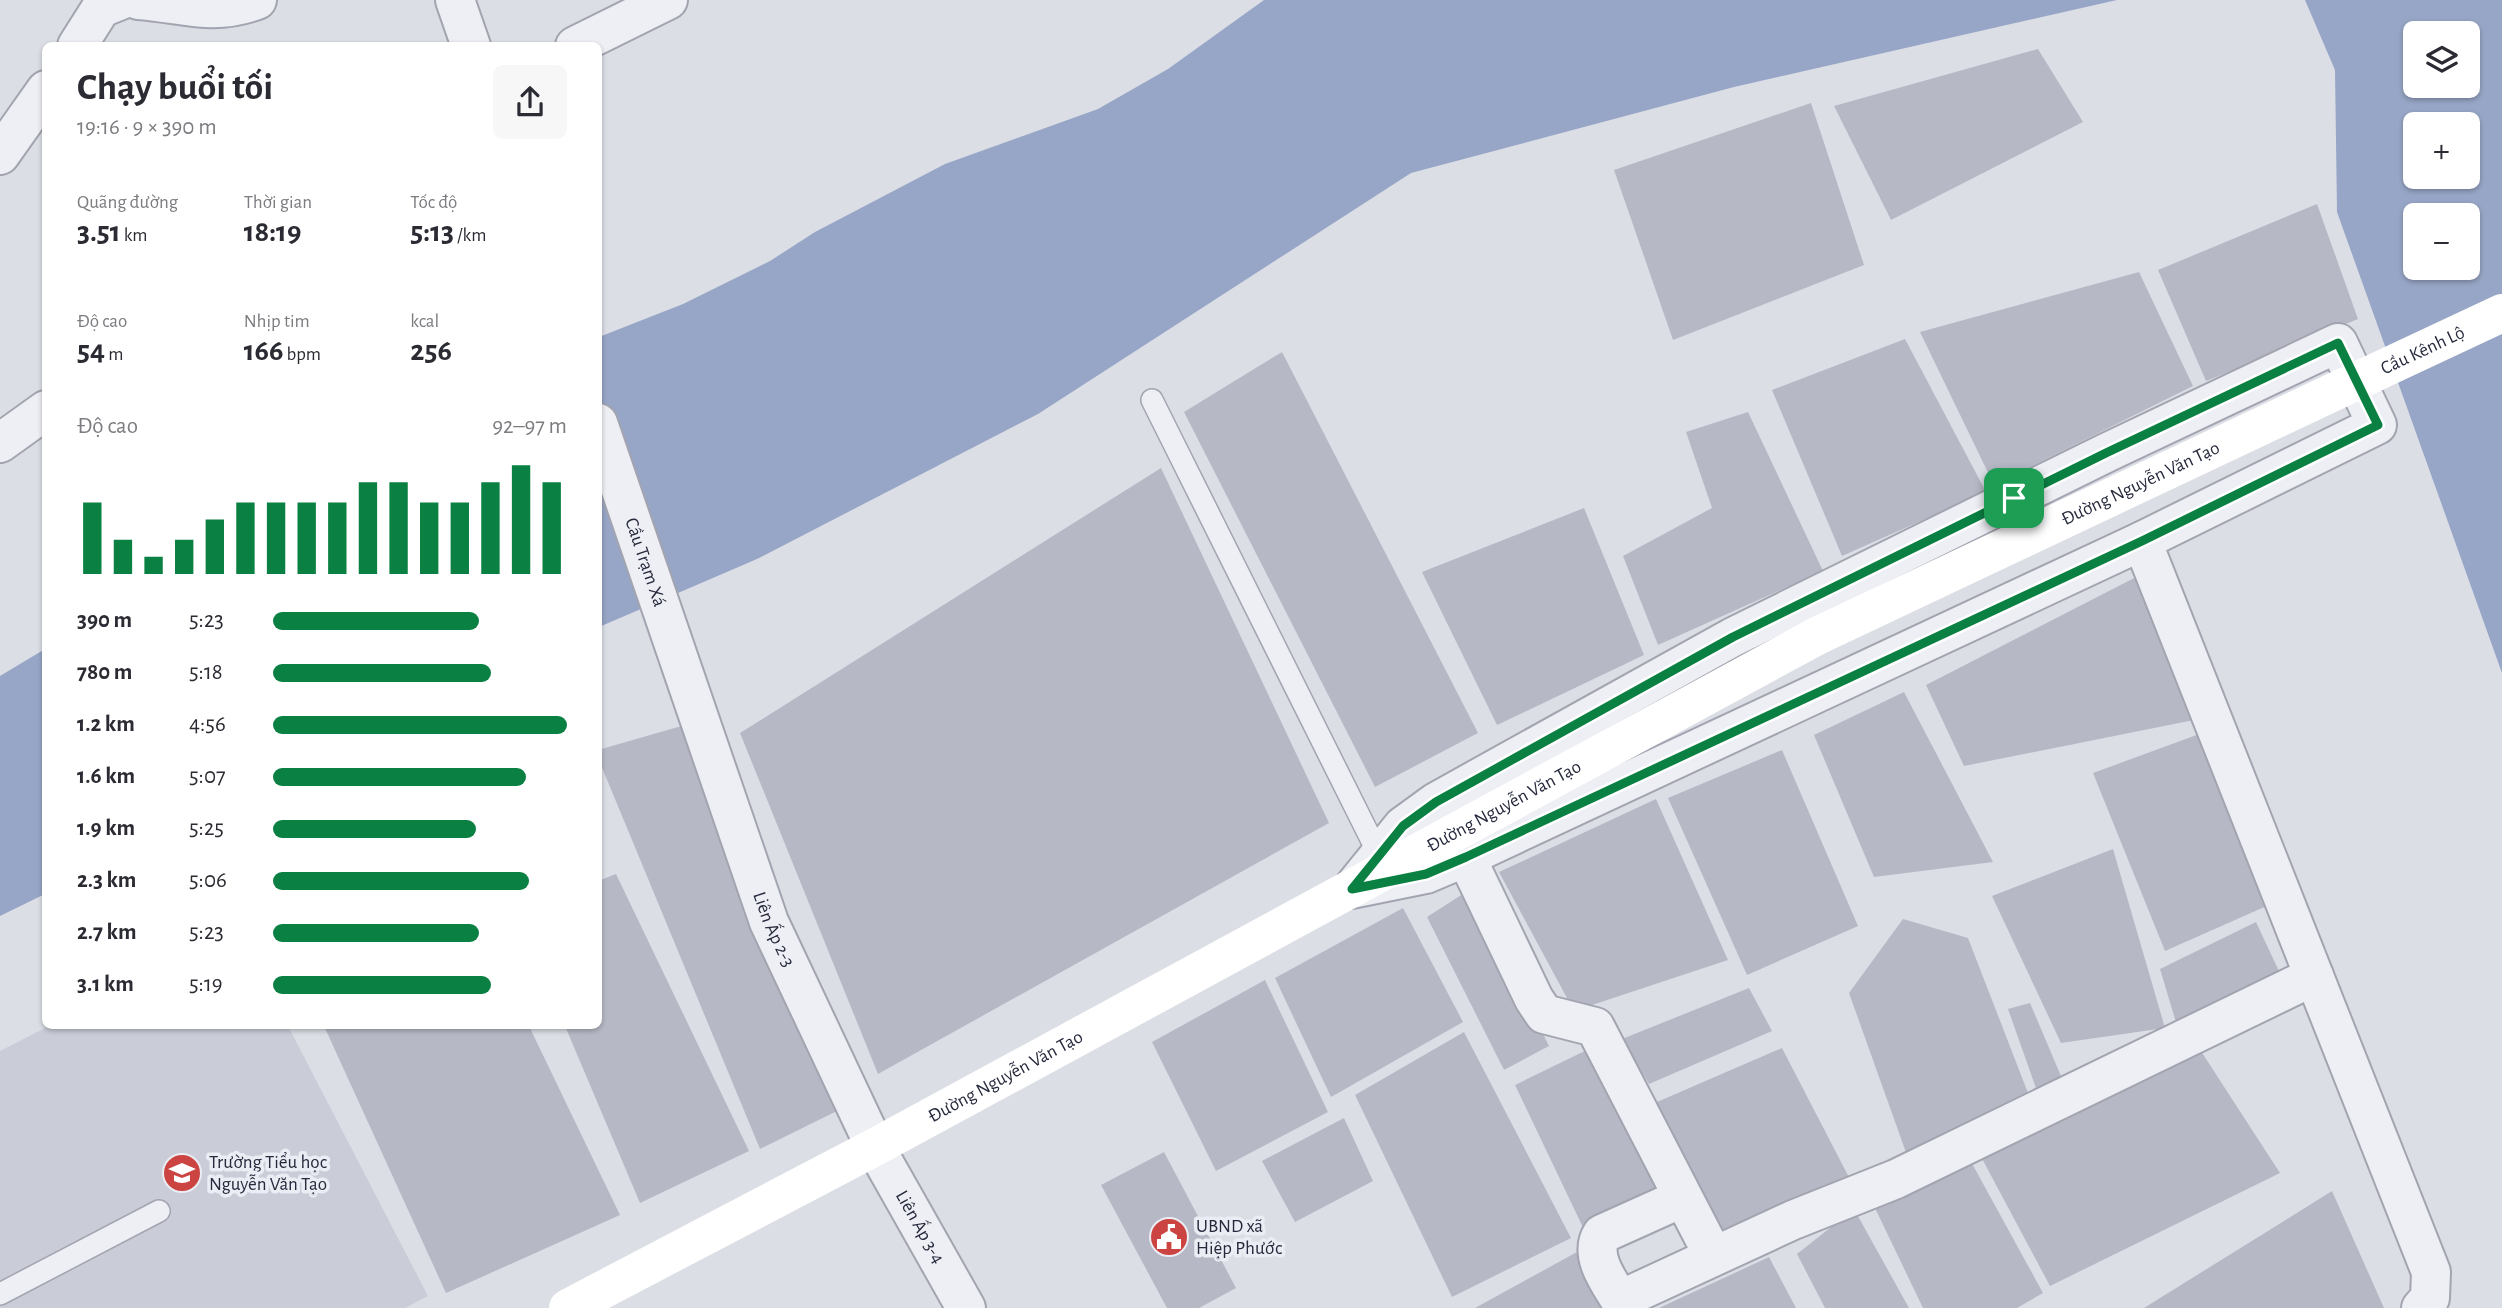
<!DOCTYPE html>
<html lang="vi">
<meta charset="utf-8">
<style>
:root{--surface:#fff;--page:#f7f7f7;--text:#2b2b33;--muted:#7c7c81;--accent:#0b8043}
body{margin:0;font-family:"Alegreya Sans",sans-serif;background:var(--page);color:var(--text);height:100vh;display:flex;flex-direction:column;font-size:26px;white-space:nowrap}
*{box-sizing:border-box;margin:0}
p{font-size:23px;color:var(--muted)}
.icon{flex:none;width:38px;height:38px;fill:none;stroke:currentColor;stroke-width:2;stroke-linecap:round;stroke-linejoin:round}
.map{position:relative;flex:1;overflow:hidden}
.drawer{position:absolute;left:42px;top:42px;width:560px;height:987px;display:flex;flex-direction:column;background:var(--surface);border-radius:10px;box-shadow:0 2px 5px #0004}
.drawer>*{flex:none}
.fabs{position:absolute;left:2403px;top:21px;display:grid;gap:14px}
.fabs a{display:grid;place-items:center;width:77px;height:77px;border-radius:10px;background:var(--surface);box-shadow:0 2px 5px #0004;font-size:35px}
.pin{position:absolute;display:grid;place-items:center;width:60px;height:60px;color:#fff;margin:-30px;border-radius:14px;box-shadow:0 4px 10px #0006}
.round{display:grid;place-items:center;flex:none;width:74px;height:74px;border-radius:10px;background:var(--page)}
.summary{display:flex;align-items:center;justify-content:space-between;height:119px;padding:0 35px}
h1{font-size:38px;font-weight:700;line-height:52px}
.metrics{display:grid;grid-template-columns:repeat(3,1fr);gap:10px;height:119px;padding:7px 35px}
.metrics div{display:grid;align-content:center}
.metrics b{font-size:30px;font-weight:700}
.metrics small{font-size:19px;font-weight:400}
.metrics p{font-size:19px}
.chart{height:196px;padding:14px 35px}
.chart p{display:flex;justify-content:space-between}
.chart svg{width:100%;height:126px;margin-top:7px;stroke:var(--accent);stroke-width:6}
ul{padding:0 35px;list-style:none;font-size:23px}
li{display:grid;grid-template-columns:112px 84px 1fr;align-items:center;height:52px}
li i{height:18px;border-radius:9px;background:var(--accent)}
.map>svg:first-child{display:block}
.built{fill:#cacdd8}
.water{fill:#97a6c6;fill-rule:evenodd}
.building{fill:#b6b9c5}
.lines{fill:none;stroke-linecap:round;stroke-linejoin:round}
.lane-casing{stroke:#a2a4b0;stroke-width:24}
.street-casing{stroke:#a2a4b0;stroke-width:42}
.lane{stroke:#eeeff4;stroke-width:21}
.street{stroke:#eeeff4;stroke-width:38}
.secondary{stroke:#fff;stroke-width:38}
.secondary-bridge{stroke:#fff;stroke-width:38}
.route-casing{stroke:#fff;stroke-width:14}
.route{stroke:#0b8043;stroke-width:9}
.labels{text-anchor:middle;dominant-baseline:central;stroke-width:7;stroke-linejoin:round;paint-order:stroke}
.street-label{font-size:19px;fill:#262a3c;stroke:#ebedf4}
.poi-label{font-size:19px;fill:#262a3c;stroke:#ebedf4;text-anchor:start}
</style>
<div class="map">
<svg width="2502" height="1308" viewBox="0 0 2502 1308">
<rect width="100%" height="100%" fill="#dcdee6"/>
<!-- built -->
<polygon class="built" points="49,1026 288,1026 428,1296 405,1308 0,1308 0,1051"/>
<!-- water -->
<g class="water">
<polygon points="1264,0 2117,0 1734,87 1411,173 1038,414 757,559 599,627 599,337 683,304 770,261 815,232 945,164 1098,109 1168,69"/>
<path d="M2305,0H2502V673L2337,212L2335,70ZM2415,33H2468V86H2415ZM2415,124H2468V177H2415ZM2415,215H2468V268H2415Z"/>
<polygon points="45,649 45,894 0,916 0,676"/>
</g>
<!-- building -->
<g class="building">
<polygon points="2038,49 2083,122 1891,220 1834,106"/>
<polygon points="1811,103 1864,265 1673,340 1614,170"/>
<polygon points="2317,204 2358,319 2206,381 2158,270"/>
<polygon points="2139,272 2193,386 1994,485 1920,332"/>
<polygon points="1905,339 1986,492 1842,556 1772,390"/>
<polygon points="1282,352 1478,733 1375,787 1184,412"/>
<polygon points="1748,412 1823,571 1658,645 1623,556 1712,508 1686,432"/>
<polygon points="1161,468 1329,823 878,1074 740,733"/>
<polygon points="1584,508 1644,655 1497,725 1422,572"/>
<polygon points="2142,574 2199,719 1964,766 1926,685"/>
<polygon points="1904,692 1993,862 1874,877 1814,735"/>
<polygon points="692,723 843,1108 760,1149 598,758 598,750"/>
<polygon points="2202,733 2278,901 2165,951 2093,773"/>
<polygon points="1782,750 1858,926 1747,975 1668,798"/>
<polygon points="1656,799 1728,960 1574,1011 1499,872"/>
<polygon points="2113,849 2165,1028 2061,1043 1992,896"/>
<polygon points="616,874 749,1151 640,1203 565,1026 598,1026 598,881"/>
<polygon points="1472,888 1549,1046 1504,1070 1427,917"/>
<polygon points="1403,908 1463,1022 1331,1097 1275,978"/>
<polygon points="1903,919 1968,938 2028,1093 1908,1158 1849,993"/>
<polygon points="2256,922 2285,984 2178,1029 2160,969"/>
<polygon points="1265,980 1328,1112 1216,1171 1152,1042"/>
<polygon points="1749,988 1772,1031 1649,1084 1622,1039"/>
<polygon points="2030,1003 2064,1083 2037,1091 2008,1009"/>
<polygon points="324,1026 529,1026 620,1215 446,1293"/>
<polygon points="1464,1032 1571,1238 1452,1297 1355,1095"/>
<polygon points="2197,1045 2280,1173 2050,1286 1979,1153"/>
<polygon points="1595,1046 1671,1195 1588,1238 1515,1085"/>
<polygon points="1782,1048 1854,1187 1727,1238 1657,1102"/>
<polygon points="1344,1118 1373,1181 1295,1222 1262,1161"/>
<polygon points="1164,1152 1236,1288 1199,1308 1167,1308 1101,1185"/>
<polygon points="1969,1158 2043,1293 2017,1308 1923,1308 1874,1206"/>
<polygon points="2332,1191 2384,1308 2144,1308"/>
<polygon points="1854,1209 1909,1308 1825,1308 1797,1254"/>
<polygon points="1577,1252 1611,1308 1475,1308"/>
<polygon points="1769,1257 1796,1308 1659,1308"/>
</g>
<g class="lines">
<defs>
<g id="lane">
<polyline points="1152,400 1379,855"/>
<polyline points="0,1294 159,1211"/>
</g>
<g id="street">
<path d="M138,0C183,3 211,17 257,0"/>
<polyline points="455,0 471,46"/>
<polyline points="77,46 101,8 121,0"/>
<polyline points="575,46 668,0"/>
<polyline points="0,155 46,90"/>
<polygon points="2338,343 2377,425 2142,541 1466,857 1426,874 1352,889 1403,826 1436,802 1733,637 2108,452"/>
<path id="s1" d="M598,423L769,922L875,1147L966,1308"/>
<polyline points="0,443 46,410"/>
<polyline points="2142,541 2431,1272 2430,1298 2421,1308"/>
<polyline points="1466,857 1534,999 1544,1014 1595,1027 1713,1255"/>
<polyline points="1620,1300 1793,1220 1896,1179 2314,976"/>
<path d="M1625,1308C1613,1287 1587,1257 1602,1234L1682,1198"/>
</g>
</defs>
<!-- lane casing -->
<use href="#lane" class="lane-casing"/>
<!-- street casing -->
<use href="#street" class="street-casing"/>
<!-- lane -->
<use href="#lane" class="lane"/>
<!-- street -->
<use href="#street" class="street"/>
<!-- secondary -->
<path class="secondary" id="s2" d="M568,1308L875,1147L1817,636L2342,388"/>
<!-- secondary-bridge -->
<path class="secondary-bridge" id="s3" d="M2342,388L2502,313"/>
</g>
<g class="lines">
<defs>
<polygon id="route" points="2338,343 2378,425 2142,541 1466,857 1426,874 1352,889 1403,826 1436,802 1733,637 2108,452"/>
</defs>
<!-- route casing -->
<use href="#route" class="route-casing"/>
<!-- route -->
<use href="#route" class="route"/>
</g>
<!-- icons -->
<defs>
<symbol id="school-disc" viewBox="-11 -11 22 22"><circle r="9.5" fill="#cb4441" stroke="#ebedf4"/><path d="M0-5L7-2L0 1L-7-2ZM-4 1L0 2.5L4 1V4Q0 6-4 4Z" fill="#fff"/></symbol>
<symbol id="civic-disc" viewBox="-11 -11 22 22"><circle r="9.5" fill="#cb4441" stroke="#ebedf4"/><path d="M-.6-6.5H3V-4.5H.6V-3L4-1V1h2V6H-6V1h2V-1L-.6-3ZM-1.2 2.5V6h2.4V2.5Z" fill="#fff"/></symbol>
</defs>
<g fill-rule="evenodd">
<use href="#school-disc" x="160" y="1151" width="44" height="44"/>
<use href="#civic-disc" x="1147" y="1215" width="44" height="44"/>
</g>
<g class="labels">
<!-- street labels -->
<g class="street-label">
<text stroke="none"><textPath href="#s3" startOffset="89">Cầu Kênh Lộ</textPath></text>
<text stroke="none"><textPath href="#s2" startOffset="1776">Đường Nguyễn Văn Tạo</textPath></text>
<text stroke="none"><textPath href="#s1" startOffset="147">Cầu Trạm Xá</textPath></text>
<text stroke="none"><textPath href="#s2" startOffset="1062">Đường Nguyễn Văn Tạo</textPath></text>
<text stroke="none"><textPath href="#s1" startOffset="536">Liên Ấp 2-3</textPath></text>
<text stroke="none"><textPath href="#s2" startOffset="495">Đường Nguyễn Văn Tạo</textPath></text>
<text stroke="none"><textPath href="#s1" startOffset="868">Liên Ấp 3-4</textPath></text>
</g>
<!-- poi labels -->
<g class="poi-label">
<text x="209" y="1162">Trường Tiểu học<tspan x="209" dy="22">Nguyễn Văn Tạo</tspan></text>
<text x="1196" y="1226">UBND xã<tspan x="1196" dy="22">Hiệp Phước</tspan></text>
</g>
</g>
</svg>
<div class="fabs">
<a><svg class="icon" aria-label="layers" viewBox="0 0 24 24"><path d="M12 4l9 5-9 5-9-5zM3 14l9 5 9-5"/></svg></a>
<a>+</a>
<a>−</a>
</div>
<div class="pin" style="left:2014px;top:498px;background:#1e9e55"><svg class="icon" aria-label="arrive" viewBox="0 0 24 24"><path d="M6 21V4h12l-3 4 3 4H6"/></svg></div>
<section class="drawer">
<div class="summary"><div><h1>Chạy buổi tối</h1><p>19:16 · 9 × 390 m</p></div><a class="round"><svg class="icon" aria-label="share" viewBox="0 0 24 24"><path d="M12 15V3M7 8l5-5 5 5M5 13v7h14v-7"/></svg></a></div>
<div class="metrics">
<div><p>Quãng đường</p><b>3.51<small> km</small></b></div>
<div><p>Thời gian</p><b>18:19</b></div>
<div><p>Tốc độ</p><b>5:13<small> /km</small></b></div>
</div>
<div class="metrics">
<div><p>Độ cao</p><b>54<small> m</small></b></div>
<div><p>Nhịp tim</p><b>166<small> bpm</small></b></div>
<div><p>kcal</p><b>256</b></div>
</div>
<div class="chart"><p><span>Độ cao</span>92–97 m</p>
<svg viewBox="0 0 160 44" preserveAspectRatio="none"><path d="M5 44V19M15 44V32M25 44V38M35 44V32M45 44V25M55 44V19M65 44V19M75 44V19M85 44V19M95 44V12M105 44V12M115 44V19M125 44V19M135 44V12M145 44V6M155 44V12"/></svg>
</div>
<ul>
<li><b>390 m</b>5:23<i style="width:70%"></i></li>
<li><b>780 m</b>5:18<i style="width:74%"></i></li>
<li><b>1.2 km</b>4:56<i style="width:100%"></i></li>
<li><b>1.6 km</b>5:07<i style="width:86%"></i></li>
<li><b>1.9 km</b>5:25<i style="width:69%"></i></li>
<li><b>2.3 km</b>5:06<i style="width:87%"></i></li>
<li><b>2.7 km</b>5:23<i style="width:70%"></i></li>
<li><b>3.1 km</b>5:19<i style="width:74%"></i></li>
</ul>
</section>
</div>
